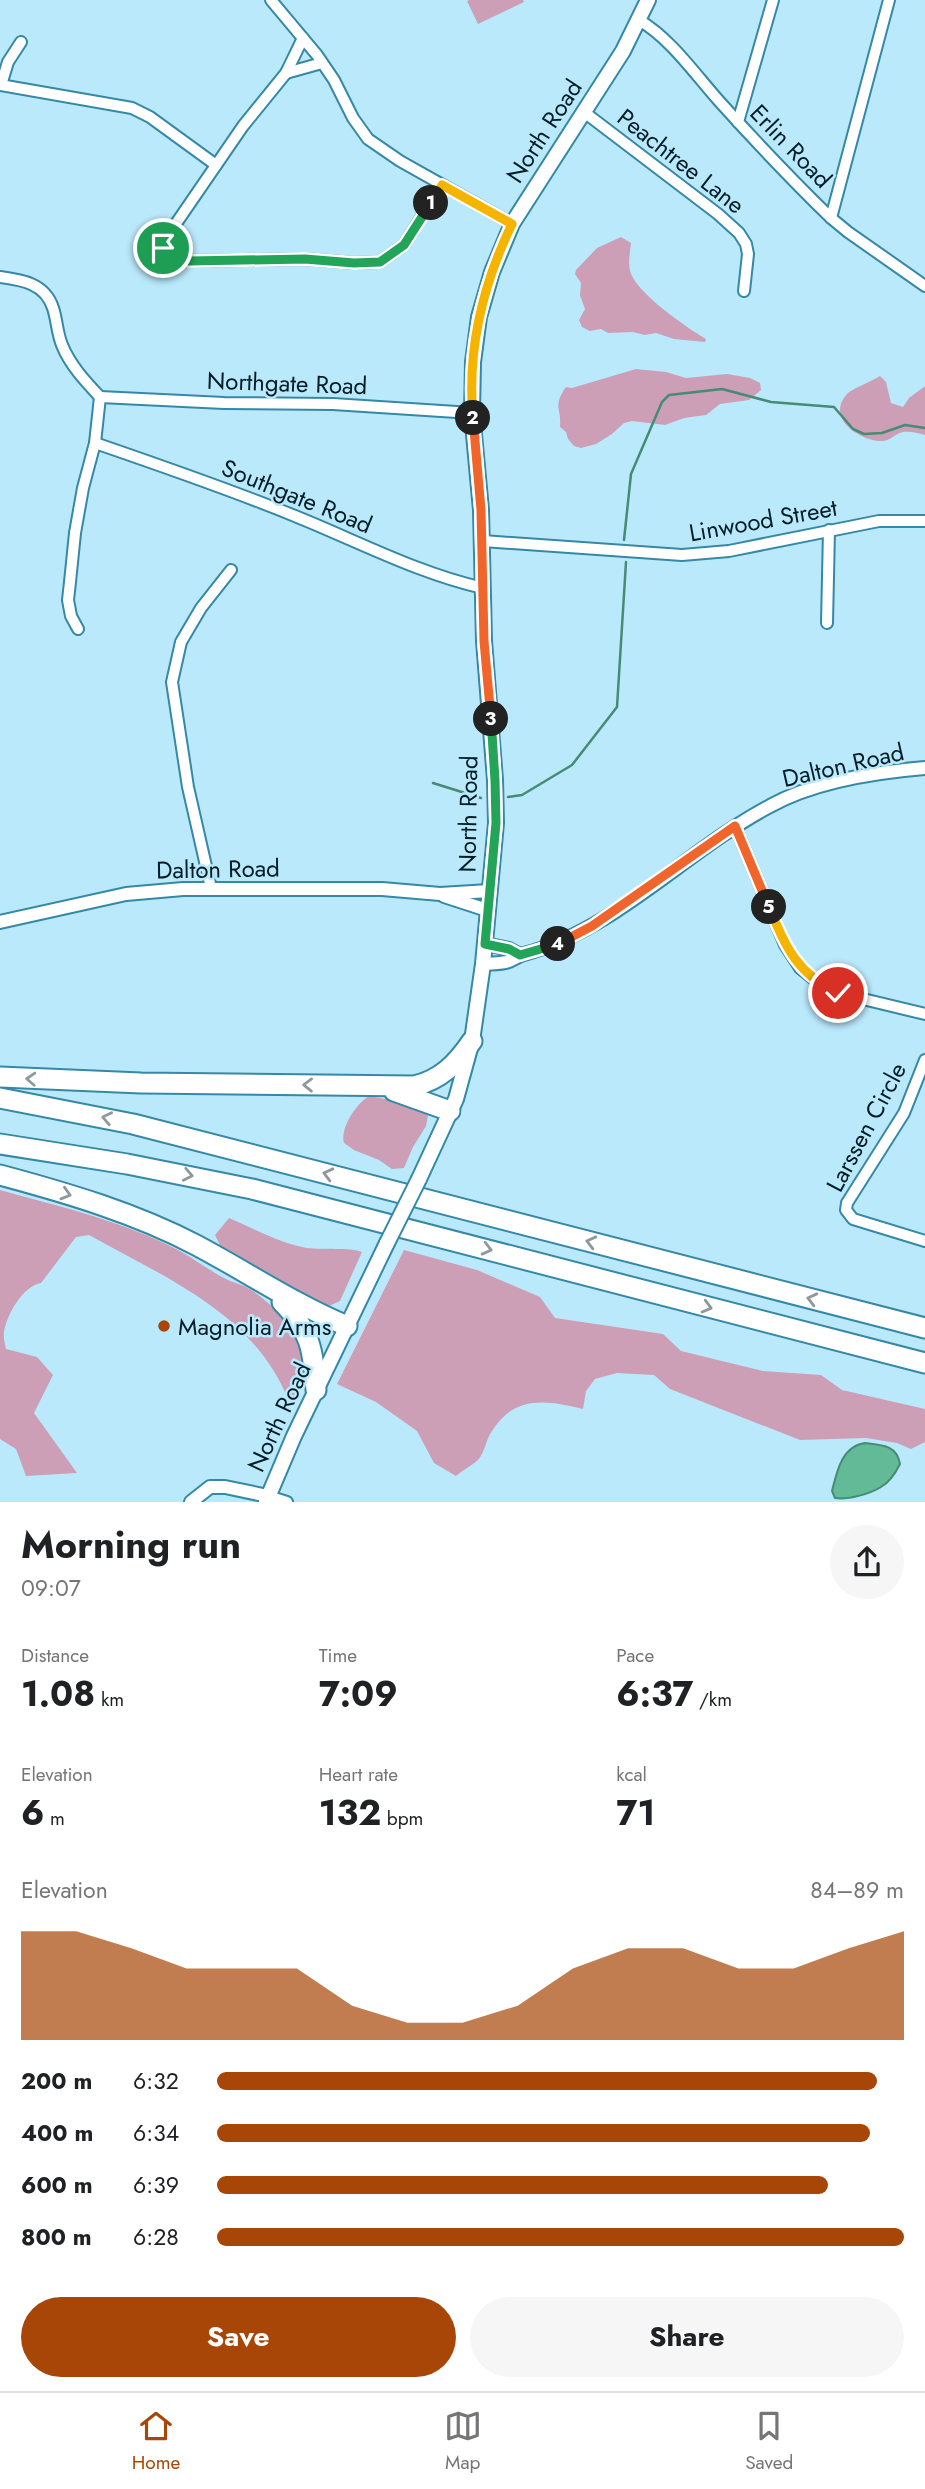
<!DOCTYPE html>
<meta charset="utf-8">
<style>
:root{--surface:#fff;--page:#f6f6f6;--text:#202124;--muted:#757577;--line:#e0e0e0;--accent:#a84607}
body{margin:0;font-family:Jost,sans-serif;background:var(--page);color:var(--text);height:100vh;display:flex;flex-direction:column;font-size:26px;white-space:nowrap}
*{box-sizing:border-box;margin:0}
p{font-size:23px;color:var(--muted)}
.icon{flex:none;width:38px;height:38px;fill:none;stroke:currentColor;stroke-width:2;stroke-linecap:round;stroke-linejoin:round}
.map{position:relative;height:1502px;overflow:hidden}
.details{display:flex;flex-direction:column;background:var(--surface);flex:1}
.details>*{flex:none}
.pin{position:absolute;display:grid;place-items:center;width:60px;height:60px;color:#fff;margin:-30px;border:4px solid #fff;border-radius:50%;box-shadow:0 2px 7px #0007}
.km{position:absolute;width:35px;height:35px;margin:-18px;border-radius:50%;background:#222;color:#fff;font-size:19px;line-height:35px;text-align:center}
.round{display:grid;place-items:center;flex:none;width:74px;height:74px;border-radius:37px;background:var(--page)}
.head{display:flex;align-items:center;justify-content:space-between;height:119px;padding:0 21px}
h1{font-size:38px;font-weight:700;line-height:52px}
.metrics{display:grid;grid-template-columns:repeat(3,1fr);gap:10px;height:119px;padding:7px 21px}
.metrics div{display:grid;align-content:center}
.metrics b{font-size:35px;font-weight:700}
.metrics small{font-size:19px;font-weight:400}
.metrics p{font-size:19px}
.chart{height:196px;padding:14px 21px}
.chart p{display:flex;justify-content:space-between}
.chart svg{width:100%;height:126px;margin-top:7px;fill:var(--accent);opacity:.7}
.primary-button{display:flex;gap:14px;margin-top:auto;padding:14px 21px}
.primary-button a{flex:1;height:80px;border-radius:42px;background:var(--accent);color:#fff;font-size:28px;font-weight:700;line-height:80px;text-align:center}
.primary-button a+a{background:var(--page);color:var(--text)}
ul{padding:0 21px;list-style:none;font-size:23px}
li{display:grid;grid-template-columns:112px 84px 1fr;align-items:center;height:52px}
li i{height:18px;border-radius:9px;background:var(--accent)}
.dock{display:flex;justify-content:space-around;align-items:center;height:98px;border-top:2px solid var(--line);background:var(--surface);font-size:19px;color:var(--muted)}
.dock a{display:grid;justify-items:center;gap:4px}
.dock .active{color:var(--accent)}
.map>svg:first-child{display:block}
.green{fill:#cc9fb7}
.water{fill:#62ba96;stroke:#468b74;stroke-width:2}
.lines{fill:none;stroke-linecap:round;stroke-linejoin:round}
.stream{stroke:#468b74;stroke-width:2.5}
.minor-casing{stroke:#3588a6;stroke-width:14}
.tertiary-casing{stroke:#3588a6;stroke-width:16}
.secondary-casing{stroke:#3588a6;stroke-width:18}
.motorway-casing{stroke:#3588a6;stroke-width:23}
.minor{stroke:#fff;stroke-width:10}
.tertiary{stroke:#fff;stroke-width:12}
.secondary{stroke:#fff;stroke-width:14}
.motorway{stroke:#fff;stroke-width:19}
.secondary-bridge-casing{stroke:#3588a6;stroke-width:18;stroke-linecap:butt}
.secondary-bridge{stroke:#fff;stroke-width:14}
.oneway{stroke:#8e999d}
.split-1-casing{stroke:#fff;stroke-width:14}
.split-2-casing{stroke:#fff;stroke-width:14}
.split-3-casing{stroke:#fff;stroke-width:14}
.split-4-casing{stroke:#fff;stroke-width:14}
.split-5-casing{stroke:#fff;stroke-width:14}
.split-6-casing{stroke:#fff;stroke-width:14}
.split-1{stroke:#22a559;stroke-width:9}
.split-2{stroke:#f5b400;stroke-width:9}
.split-3{stroke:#f0652b;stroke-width:9}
.split-4{stroke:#22a559;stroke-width:9}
.split-5{stroke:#f0652b;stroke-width:9}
.split-6{stroke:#f5b400;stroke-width:9}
.poi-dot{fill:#a84607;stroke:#bbe9fc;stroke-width:2.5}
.labels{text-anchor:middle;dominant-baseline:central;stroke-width:5;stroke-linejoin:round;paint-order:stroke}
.street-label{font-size:24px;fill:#031d26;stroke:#bbe9fc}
.poi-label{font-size:24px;fill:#031d26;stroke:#bbe9fc;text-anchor:start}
</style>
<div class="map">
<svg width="925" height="1502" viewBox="0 0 925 1502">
<rect width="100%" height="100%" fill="#bbe9fc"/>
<!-- green -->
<g class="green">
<polygon points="469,0 523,0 524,2 478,24 467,1"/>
<path d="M621,237L631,243C630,252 628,262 630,271C636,293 686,327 706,339L705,342L674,339L656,333L645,335L633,332L608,333L601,329L590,331L582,327L579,320L585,309L580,295L581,283L575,274L576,270L597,248Z"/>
<path d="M636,369L666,372L686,378L727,374L750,378L760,383L761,390L749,400L720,404L706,415L684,418L665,425L632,421L624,423L612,434L596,444L581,448L574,446L568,439L566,432L560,427C562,408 552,407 566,387L572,388Z"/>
<path d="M880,376L886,382L891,403L903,407L909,398L925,386V435C918,433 910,431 903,432C893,434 891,442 879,441C857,439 826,417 847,394C850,390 874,380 880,376Z"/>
<path d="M369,1096L401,1102L428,1115L426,1126L413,1147L404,1168L392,1169L379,1160L354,1150L344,1143C340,1128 356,1104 369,1096Z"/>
<path d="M0,1190C57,1206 115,1219 168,1245C188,1254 205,1268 224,1278C233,1283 243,1284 253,1291C287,1315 321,1357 294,1398L288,1399C253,1313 166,1278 89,1235L76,1237L41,1283C23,1286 7,1314 4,1332C3,1337 5,1344 6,1349L37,1357L53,1375L34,1413L77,1473L26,1476L16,1449L0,1439Z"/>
<path d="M229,1218C255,1229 279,1243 307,1248C323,1250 350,1247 362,1252L340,1301L327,1307L220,1245L215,1235Z"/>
<path d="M404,1250L477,1270L540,1297L555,1318L663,1334L681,1351L763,1371L821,1375L842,1390L925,1409V1442L911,1449L897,1443L866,1438L800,1440L670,1389L654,1375L617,1373L595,1379L586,1391L583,1409C547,1400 514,1395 492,1431C486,1439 485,1452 478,1460C471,1466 463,1470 456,1476L434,1463L417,1431L376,1402L337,1384Z"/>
</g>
<!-- water -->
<path class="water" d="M865,1443C882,1445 897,1445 900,1464C896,1472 890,1482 881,1487C870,1494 848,1500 835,1498L832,1491C837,1471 842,1446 865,1443Z"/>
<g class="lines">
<!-- stream -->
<g class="stream">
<polyline points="624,540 631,474 662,402 669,395 722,389 771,402 834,407 853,429 864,434 882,433 905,425 925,428"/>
<polyline points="433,783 481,798"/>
<polyline points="508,797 522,795 572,765 617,707 626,562"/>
</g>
<defs>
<g id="minor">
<polyline points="271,0 317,55 334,80 353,118 368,139 400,161 512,224"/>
<path d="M639,20C671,39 694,73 719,101C755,141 792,180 831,218L848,232L925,286"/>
<polyline points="303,38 286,73 243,126 175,225 163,248 164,252 178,259 189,261 305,259 354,263 380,262 404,245 442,185"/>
<polyline points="286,73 322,63"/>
<polyline points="0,85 132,108 150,117 216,165"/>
<polyline points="1,85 8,62 21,42"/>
<polyline points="584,112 718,214 739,233 746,244 748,254 744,291"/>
<polyline points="738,122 773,0"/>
<polyline points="831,218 889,0"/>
<path d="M0,277C22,280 45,283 53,308C57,320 57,333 62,345C70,365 85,381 100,397"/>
<polyline points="100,397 224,403 333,404 472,413"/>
<path d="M95,443C162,466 229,489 295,516C357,541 417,573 483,588"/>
<polyline points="483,541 682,555 729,551 879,521 925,521"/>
<polyline points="827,623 829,530"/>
<polyline points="78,629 71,616 68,600 70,582 75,533 83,488 95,443 100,397"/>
<polyline points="735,826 785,945 800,968 820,984 838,993 925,1014"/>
<polyline points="211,888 188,787 172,682 181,642 201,608 231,570"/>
<polyline points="925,1060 904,1113 847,1203 846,1210 853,1219 925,1241"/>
<polyline points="268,1496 287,1502"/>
</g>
<g id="tertiary">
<polyline points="444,896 487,910"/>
<polyline points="0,922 126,894 183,889 382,889 440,894 489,891"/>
<polyline points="485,944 509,949 520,955"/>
<path d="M483,964C491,963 502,964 509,961C514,959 518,956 524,954C617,929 685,851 770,806C813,782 876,772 925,768"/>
<polyline points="191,1502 210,1487 225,1487 268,1496"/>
</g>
<g id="secondary">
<polyline points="419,1179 456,1099 472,1041 483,964 496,823 495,780 484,641 481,510 472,413 473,362 479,317 492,272 512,224 623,51 648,0"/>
<polyline points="266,1502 294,1436 387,1243"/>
</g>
<g id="motorway">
<path d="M0,1077L141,1083L414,1086C441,1080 457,1063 472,1041"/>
<polyline points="394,1091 450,1111"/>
<polyline points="0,1098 133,1124 925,1328"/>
<polyline points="0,1144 127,1164 252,1189 925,1363"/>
<path d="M0,1175C67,1193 135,1213 196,1245C247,1272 294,1304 347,1326"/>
<path d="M282,1302C311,1331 313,1350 316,1390"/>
</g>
</defs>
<!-- minor casing -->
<use href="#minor" class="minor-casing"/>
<!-- tertiary casing -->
<use href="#tertiary" class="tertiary-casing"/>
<!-- secondary casing -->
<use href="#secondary" class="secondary-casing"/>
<!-- motorway casing -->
<use href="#motorway" class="motorway-casing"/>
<!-- minor -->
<use href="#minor" class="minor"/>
<!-- tertiary -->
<use href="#tertiary" class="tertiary"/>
<!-- secondary -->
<use href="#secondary" class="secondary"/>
<!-- motorway -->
<use href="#motorway" class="motorway"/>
<defs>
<polyline id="secondary-bridge" points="387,1243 419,1179"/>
</defs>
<!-- secondary-bridge casing -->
<use href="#secondary-bridge" class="secondary-bridge-casing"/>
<!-- secondary-bridge -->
<use href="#secondary-bridge" class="secondary-bridge"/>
</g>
<!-- one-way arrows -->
<defs><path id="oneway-chevron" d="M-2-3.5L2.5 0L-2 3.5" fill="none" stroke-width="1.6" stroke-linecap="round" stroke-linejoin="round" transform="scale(1.75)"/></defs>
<g class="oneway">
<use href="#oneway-chevron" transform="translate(31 1079) rotate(-177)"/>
<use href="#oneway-chevron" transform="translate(308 1085) rotate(-179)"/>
<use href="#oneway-chevron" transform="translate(107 1118) rotate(-168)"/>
<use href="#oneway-chevron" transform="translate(328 1174) rotate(-166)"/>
<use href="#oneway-chevron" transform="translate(188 1175) rotate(11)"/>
<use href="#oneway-chevron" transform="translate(66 1194) rotate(17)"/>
<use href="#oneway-chevron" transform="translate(591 1242) rotate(-166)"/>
<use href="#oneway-chevron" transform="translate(487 1249) rotate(14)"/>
<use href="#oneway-chevron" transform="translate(812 1299) rotate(-166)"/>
<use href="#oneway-chevron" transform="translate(707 1307) rotate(15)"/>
</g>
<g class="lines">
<defs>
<polyline id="split-1" points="163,248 167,254 189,261 305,259 354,263 380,262 404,245 431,203"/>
<path id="split-2" d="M431,203L442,185L512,224C483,284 467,351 473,418"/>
<polyline id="split-3" points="473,418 481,510 484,641 491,719"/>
<polyline id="split-4" points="491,719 495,780 496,823 485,944 509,949 520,955 558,944"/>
<polyline id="split-5" points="558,944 592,926 735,826 769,907"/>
<path id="split-6" d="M769,907C786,947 796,973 838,993"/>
</defs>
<!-- split-1 casing -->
<use href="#split-1" class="split-1-casing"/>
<!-- split-2 casing -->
<use href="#split-2" class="split-2-casing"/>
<!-- split-3 casing -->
<use href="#split-3" class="split-3-casing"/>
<!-- split-4 casing -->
<use href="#split-4" class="split-4-casing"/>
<!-- split-5 casing -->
<use href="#split-5" class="split-5-casing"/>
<!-- split-6 casing -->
<use href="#split-6" class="split-6-casing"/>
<!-- split-1 -->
<use href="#split-1" class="split-1"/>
<!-- split-2 -->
<use href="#split-2" class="split-2"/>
<!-- split-3 -->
<use href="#split-3" class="split-3"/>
<!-- split-4 -->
<use href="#split-4" class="split-4"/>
<!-- split-5 -->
<use href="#split-5" class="split-5"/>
<!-- split-6 -->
<use href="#split-6" class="split-6"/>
</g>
<!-- markers -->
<circle class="poi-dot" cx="164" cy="1326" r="7"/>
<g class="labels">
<!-- street labels -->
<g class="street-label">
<text transform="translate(544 131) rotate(-57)">North Road</text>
<text transform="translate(791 146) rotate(46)">Erlin Road</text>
<text transform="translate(681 161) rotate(38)">Peachtree Lane</text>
<text transform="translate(287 383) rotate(2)">Northgate Road</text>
<text transform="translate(297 496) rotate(22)">Southgate Road</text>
<text transform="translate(763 520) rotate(-10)">Linwood Street</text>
<text transform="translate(843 765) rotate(-13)">Dalton Road</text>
<text transform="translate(468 814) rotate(-89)">North Road</text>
<text transform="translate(218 869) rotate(-1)">Dalton Road</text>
<text transform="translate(866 1127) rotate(-62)">Larssen Circle</text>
<text transform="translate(279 1417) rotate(-65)">North Road</text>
</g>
<!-- poi labels -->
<g class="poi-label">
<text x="178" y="1326">Magnolia Arms</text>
</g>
</g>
</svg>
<div class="pin" style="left:163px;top:248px;background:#1e9e55"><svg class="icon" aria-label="arrive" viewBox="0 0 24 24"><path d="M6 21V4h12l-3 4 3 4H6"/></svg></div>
<div class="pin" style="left:838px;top:993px;background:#d93025"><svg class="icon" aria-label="check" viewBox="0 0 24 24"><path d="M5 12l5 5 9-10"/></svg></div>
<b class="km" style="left:431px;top:203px">1</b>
<b class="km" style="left:473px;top:418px">2</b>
<b class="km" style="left:491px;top:719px">3</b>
<b class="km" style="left:558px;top:944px">4</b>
<b class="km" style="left:769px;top:907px">5</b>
</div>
<section class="details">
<div class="head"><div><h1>Morning run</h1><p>09:07</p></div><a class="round"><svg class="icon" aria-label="share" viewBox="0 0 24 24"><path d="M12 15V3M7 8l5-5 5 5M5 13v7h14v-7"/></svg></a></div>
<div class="metrics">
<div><p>Distance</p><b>1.08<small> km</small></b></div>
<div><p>Time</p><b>7:09</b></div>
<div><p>Pace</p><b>6:37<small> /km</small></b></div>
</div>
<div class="metrics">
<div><p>Elevation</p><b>6<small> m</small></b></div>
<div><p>Heart rate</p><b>132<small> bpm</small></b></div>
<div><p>kcal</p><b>71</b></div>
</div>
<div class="chart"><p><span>Elevation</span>84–89 m</p>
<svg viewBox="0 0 160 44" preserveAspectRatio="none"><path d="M0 44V6L10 6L20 12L30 19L40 19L50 19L60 32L70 38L80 38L90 32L100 19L110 12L120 12L130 19L140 19L150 12L160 6V44z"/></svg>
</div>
<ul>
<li><b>200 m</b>6:32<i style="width:96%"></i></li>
<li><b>400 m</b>6:34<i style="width:95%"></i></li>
<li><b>600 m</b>6:39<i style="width:89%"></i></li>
<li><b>800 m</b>6:28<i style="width:100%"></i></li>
</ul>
<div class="primary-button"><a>Save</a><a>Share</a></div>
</section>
<nav class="dock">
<a class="active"><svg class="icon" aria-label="home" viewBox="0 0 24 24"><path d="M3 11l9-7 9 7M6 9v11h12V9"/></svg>Home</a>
<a><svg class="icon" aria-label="map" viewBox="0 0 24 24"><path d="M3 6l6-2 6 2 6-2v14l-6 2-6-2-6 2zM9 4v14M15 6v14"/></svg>Map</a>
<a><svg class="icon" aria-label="saved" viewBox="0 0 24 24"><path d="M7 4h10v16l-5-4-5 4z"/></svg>Saved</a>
</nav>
